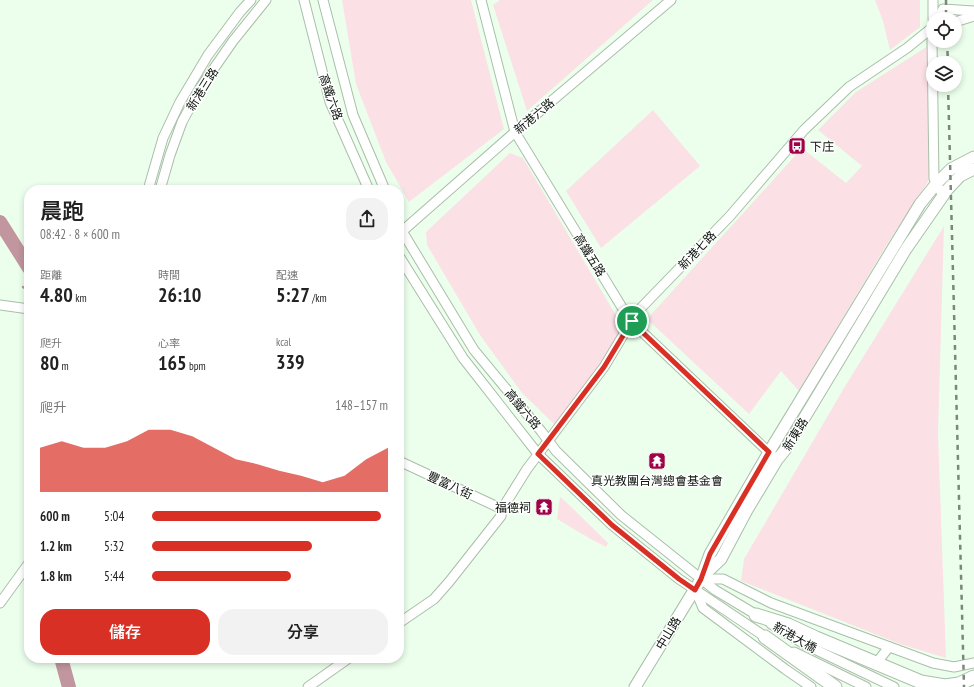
<!DOCTYPE html>
<html lang="zh-TW">
<meta charset="utf-8">
<style>
:root{--surface:#fff;--page:#f2f2f2;--text:#222;--muted:#767676;--accent:#d93025}
body{margin:0;font-family:"PT Sans Narrow","Noto Sans TC",sans-serif;background:var(--page);color:var(--text);height:100vh;display:flex;flex-direction:column;font-size:15px;white-space:nowrap}
*{box-sizing:border-box;margin:0}
p{font-size:13px;color:var(--muted)}
.icon{flex:none;width:22px;height:22px;fill:none;stroke:currentColor;stroke-width:2;stroke-linecap:round;stroke-linejoin:round}
.map{position:relative;flex:1;overflow:hidden}
.details{position:absolute;left:24px;top:185px;width:380px;height:478px;display:flex;flex-direction:column;background:var(--surface);border-radius:16px;box-shadow:0 2px 6px #0003}
.details>*{flex:none}
.buttons{position:absolute;left:926px;top:12px;display:grid;gap:8px}
.buttons a{display:grid;place-items:center;width:36px;height:36px;border-radius:50%;background:var(--surface);box-shadow:0 2px 6px #0003;font-size:20px}
.pin{position:absolute;display:grid;place-items:center;width:34px;height:34px;color:#fff;margin:-17px;border:2px solid #fff;border-radius:50%;box-shadow:0 1px 4px #0007}
.round{display:grid;place-items:center;flex:none;width:42px;height:42px;border-radius:16px;background:var(--page)}
.head{display:flex;align-items:center;justify-content:space-between;height:68px;padding:0 16px}
h1{font-size:22px;font-weight:600;line-height:30px}
.metrics{display:grid;grid-template-columns:repeat(3,1fr);gap:6px;height:68px;padding:4px 16px}
.metrics div{display:grid;align-content:center}
.metrics b{font-size:20px;font-weight:600}
.metrics small{font-size:11px;font-weight:400}
.metrics p{font-size:11px}
.chart{height:112px;padding:8px 16px}
.chart p{display:flex;justify-content:space-between}
.chart svg{width:100%;height:72px;margin-top:4px;fill:var(--accent);opacity:.7}
.button{display:flex;gap:8px;margin-top:auto;padding:8px 16px}
.button a{flex:1;height:46px;border-radius:16px;background:var(--accent);color:#fff;font-size:16px;font-weight:600;line-height:46px;text-align:center}
.button a+a{background:var(--page);color:var(--text)}
ul{padding:0 16px;list-style:none;font-size:13px}
li{display:grid;grid-template-columns:64px 48px 1fr;align-items:center;height:30px}
li i{height:10px;border-radius:5px;background:var(--accent)}
.map>svg:first-child{display:block}
.green{fill:#fbe1e6}
.lines{fill:none;stroke-linecap:round;stroke-linejoin:round}
.stream{stroke:#c1969e;stroke-width:2.5}
.river{stroke:#c1969e;stroke-width:14}
.minor-casing{stroke:#a9bfa9;stroke-width:11}
.major-casing{stroke:#a9bfa9;stroke-width:13}
.highway-casing{stroke:#a9bfa9;stroke-width:15}
.minor{stroke:#fff;stroke-width:9}
.major{stroke:#fff;stroke-width:11}
.highway{stroke:#fff;stroke-width:13}
.rail{stroke:#7a877a;stroke-width:2.5;stroke-dasharray:5 5;stroke-linecap:butt}
.route-casing{stroke:#fff;stroke-width:8}
.route{stroke:#d93025;stroke-width:5}
.labels{text-anchor:middle;dominant-baseline:central;stroke-width:3;stroke-linejoin:round;paint-order:stroke}
.street-label{font-size:12px;fill:#0b130c;stroke:#fff}
.poi-label{font-size:12px;fill:#0b130c;stroke:#fff;text-anchor:start}
</style>
<div class="map">
<svg width="974" height="687" viewBox="0 0 974 687">
<rect width="100%" height="100%" fill="#ecffec"/>
<!-- green -->
<g class="green">
<polygon points="342,0 471,0 504,129 409,202 386,162 356,84"/>
<polygon points="500,0 653,0 527,111 493,5"/>
<polygon points="875,0 920,0 920,27 890,50 883,21"/>
<polygon points="928,46 929,180 886,246 799,391 781,371 749,414 647,319 802,148 846,183 862,166 818,130 856,92"/>
<polygon points="653,110 700,166 601,248 566,191"/>
<polygon points="510,153 523,158 614,312 623,330 569,408 554,424 522,393 480,335 427,245 426,232"/>
<polygon points="944,226 938,433 946,658 900,644 741,581 744,559 844,388"/>
<polygon points="560,497 565,501 608,543 606,547 589,538 557,519"/>
</g>
<g class="lines">
<!-- stream -->
<polyline class="stream" points="23,287 29,291"/>
<!-- river -->
<g class="river">
<polyline points="0,222 29,268"/>
<polyline points="61,658 69,687"/>
</g>
<defs>
<g id="minor">
<polyline points="304,0 330,102 369,190"/>
<polyline points="323,0 353,115 385,190"/>
<polyline points="481,0 515,132 626,314 637,327 777,460"/>
<polyline points="933,0 933,19"/>
<polyline points="938,19 943,9 974,11"/>
<polyline points="955,22 974,16"/>
<polyline points="933,32 932,40 934,178 936,184 943,195"/>
<polyline points="148,190 163,138 180,102 208,55 240,12 251,0"/>
<polyline points="160,190 170,155 182,122 201,87 233,41 266,0"/>
<polyline points="399,224 402,231 474,350 541,431 556,451 621,515 715,590 760,617"/>
<polyline points="399,234 515,132 671,0"/>
<polyline points="399,256 463,358 538,454 612,525 679,579 770,640"/>
<polyline points="0,305 29,309"/>
<polyline points="399,461 502,509"/>
<polyline points="701,579 723,579 771,603 933,663 954,667 974,663"/>
<polyline points="695,589 703,608 785,669 811,687"/>
<polyline points="0,603 29,563"/>
<polyline points="399,623 434,599 449,582 501,516 502,509 527,469 604,367 637,312 730,216 804,130 849,87 907,48 933,27"/>
<polyline points="771,624 806,645 894,687"/>
<polyline points="794,652 866,687"/>
<polyline points="878,661 889,647"/>
<polyline points="308,687 349,658"/>
</g>
<g id="major">
<polyline points="702,577 721,559 747,510 777,460 785,450 906,249 947,190 960,176 974,169"/>
<polyline points="635,687 701,579 710,554 769,452 920,204 936,184 951,169 974,157"/>
</g>
<g id="highway">
<polyline points="756,615 788,625 816,638 921,682 945,686 959,684 974,677"/>
<polyline points="765,637 835,687"/>
</g>
</defs>
<!-- minor casing -->
<use href="#minor" class="minor-casing"/>
<!-- major casing -->
<use href="#major" class="major-casing"/>
<!-- highway casing -->
<use href="#highway" class="highway-casing"/>
<!-- minor -->
<use href="#minor" class="minor"/>
<!-- major -->
<use href="#major" class="major"/>
<!-- highway -->
<use href="#highway" class="highway"/>
<!-- rail -->
<g class="rail">
<polyline points="946,0 946,19"/>
<polyline points="947,41 948,63"/>
<polyline points="948,85 964,687"/>
</g>
</g>
<g class="lines">
<defs>
<polygon id="route" points="632,321 637,327 769,452 710,554 701,579 695,590 679,579 612,525 538,454 604,367"/>
</defs>
<!-- route casing -->
<use href="#route" class="route-casing"/>
<!-- route -->
<use href="#route" class="route"/>
</g>
<!-- icons -->
<defs>
<symbol id="bus-square" viewBox="-11 -11 22 22"><rect x="-9" y="-9" width="18" height="18" rx="4" fill="#9f0347" stroke="#fff"/><path d="M-5-6H5V4H4V6H2V4H-2V6H-4V4H-5ZM-3.5-4V0h7V-4ZM-3.5 1.2v1.5H-2V1.2ZM2 1.2v1.5H3.5V1.2Z" fill="#fff"/></symbol>
<symbol id="temple-square" viewBox="-11 -11 22 22"><rect x="-9" y="-9" width="18" height="18" rx="4" fill="#9f0347" stroke="#fff"/><path d="M0-6L5-2H3V0L6.5 2.5H4V6H1.5V3h-3V6H-4V2.5H-6.5L-3 0V-2H-5Z" fill="#fff"/></symbol>
</defs>
<g fill-rule="evenodd">
<use href="#bus-square" x="787" y="136" width="20" height="20"/>
<use href="#temple-square" x="647" y="451" width="20" height="20"/>
<use href="#temple-square" x="534" y="497" width="20" height="20"/>
</g>
<g class="labels">
<!-- street labels -->
<g class="street-label">
<text transform="translate(202 89) rotate(-58)">新港三路</text>
<text transform="translate(331 97) rotate(71)">高鐵六路</text>
<text transform="translate(534 116) rotate(-40)">新港六路</text>
<text transform="translate(697 250) rotate(-46)">新港七路</text>
<text transform="translate(590 255) rotate(58)">高鐵五路</text>
<text transform="translate(523 409) rotate(50)">高鐵六路</text>
<text transform="translate(795 434) rotate(-58)">新東路</text>
<text transform="translate(450 485) rotate(25)">豐富八街</text>
<text transform="translate(668 633) rotate(-59)">中山路</text>
<text transform="translate(795 637) rotate(30)">新港大橋</text>
</g>
<!-- poi labels -->
<g class="poi-label">
<text x="810" y="146">下庄</text>
<text x="657" y="480" text-anchor="middle">真光教團台灣總會基金會</text>
<text x="531" y="507" text-anchor="end">福德祠</text>
</g>
</g>
</svg>
<div class="buttons">
<a><svg class="icon" aria-label="locate" viewBox="0 0 24 24"><circle cx="12" cy="12" r="6"/><path d="M12 2v4M12 18v4M2 12h4M18 12h4"/></svg></a>
<a><svg class="icon" aria-label="layers" viewBox="0 0 24 24"><path d="M12 4l9 5-9 5-9-5zM3 14l9 5 9-5"/></svg></a>
</div>
<div class="pin" style="left:632px;top:321px;background:#1e9e55"><svg class="icon" aria-label="arrive" viewBox="0 0 24 24"><path d="M6 21V4h12l-3 4 3 4H6"/></svg></div>
<section class="details">
<div class="head"><div><h1>晨跑</h1><p>08:42 · 8 × 600 m</p></div><a class="round"><svg class="icon" aria-label="share" viewBox="0 0 24 24"><path d="M12 15V3M7 8l5-5 5 5M5 13v7h14v-7"/></svg></a></div>
<div class="metrics">
<div><p>距離</p><b>4.80<small> km</small></b></div>
<div><p>時間</p><b>26:10</b></div>
<div><p>配速</p><b>5:27<small> /km</small></b></div>
</div>
<div class="metrics">
<div><p>爬升</p><b>80<small> m</small></b></div>
<div><p>心率</p><b>165<small> bpm</small></b></div>
<div><p>kcal</p><b>339</b></div>
</div>
<div class="chart"><p><span>爬升</span>148–157 m</p>
<svg viewBox="0 0 160 44" preserveAspectRatio="none"><path d="M0 44V17L10 13L20 17L30 17L40 13L50 6L60 6L70 10L80 17L90 24L100 27L110 31L120 34L130 38L140 34L150 24L160 17V44z"/></svg>
</div>
<ul>
<li><b>600 m</b>5:04<i style="width:97%"></i></li>
<li><b>1.2 km</b>5:32<i style="width:68%"></i></li>
<li><b>1.8 km</b>5:44<i style="width:59%"></i></li>
</ul>
<div class="button"><a>儲存</a><a>分享</a></div>
</section>
</div>
